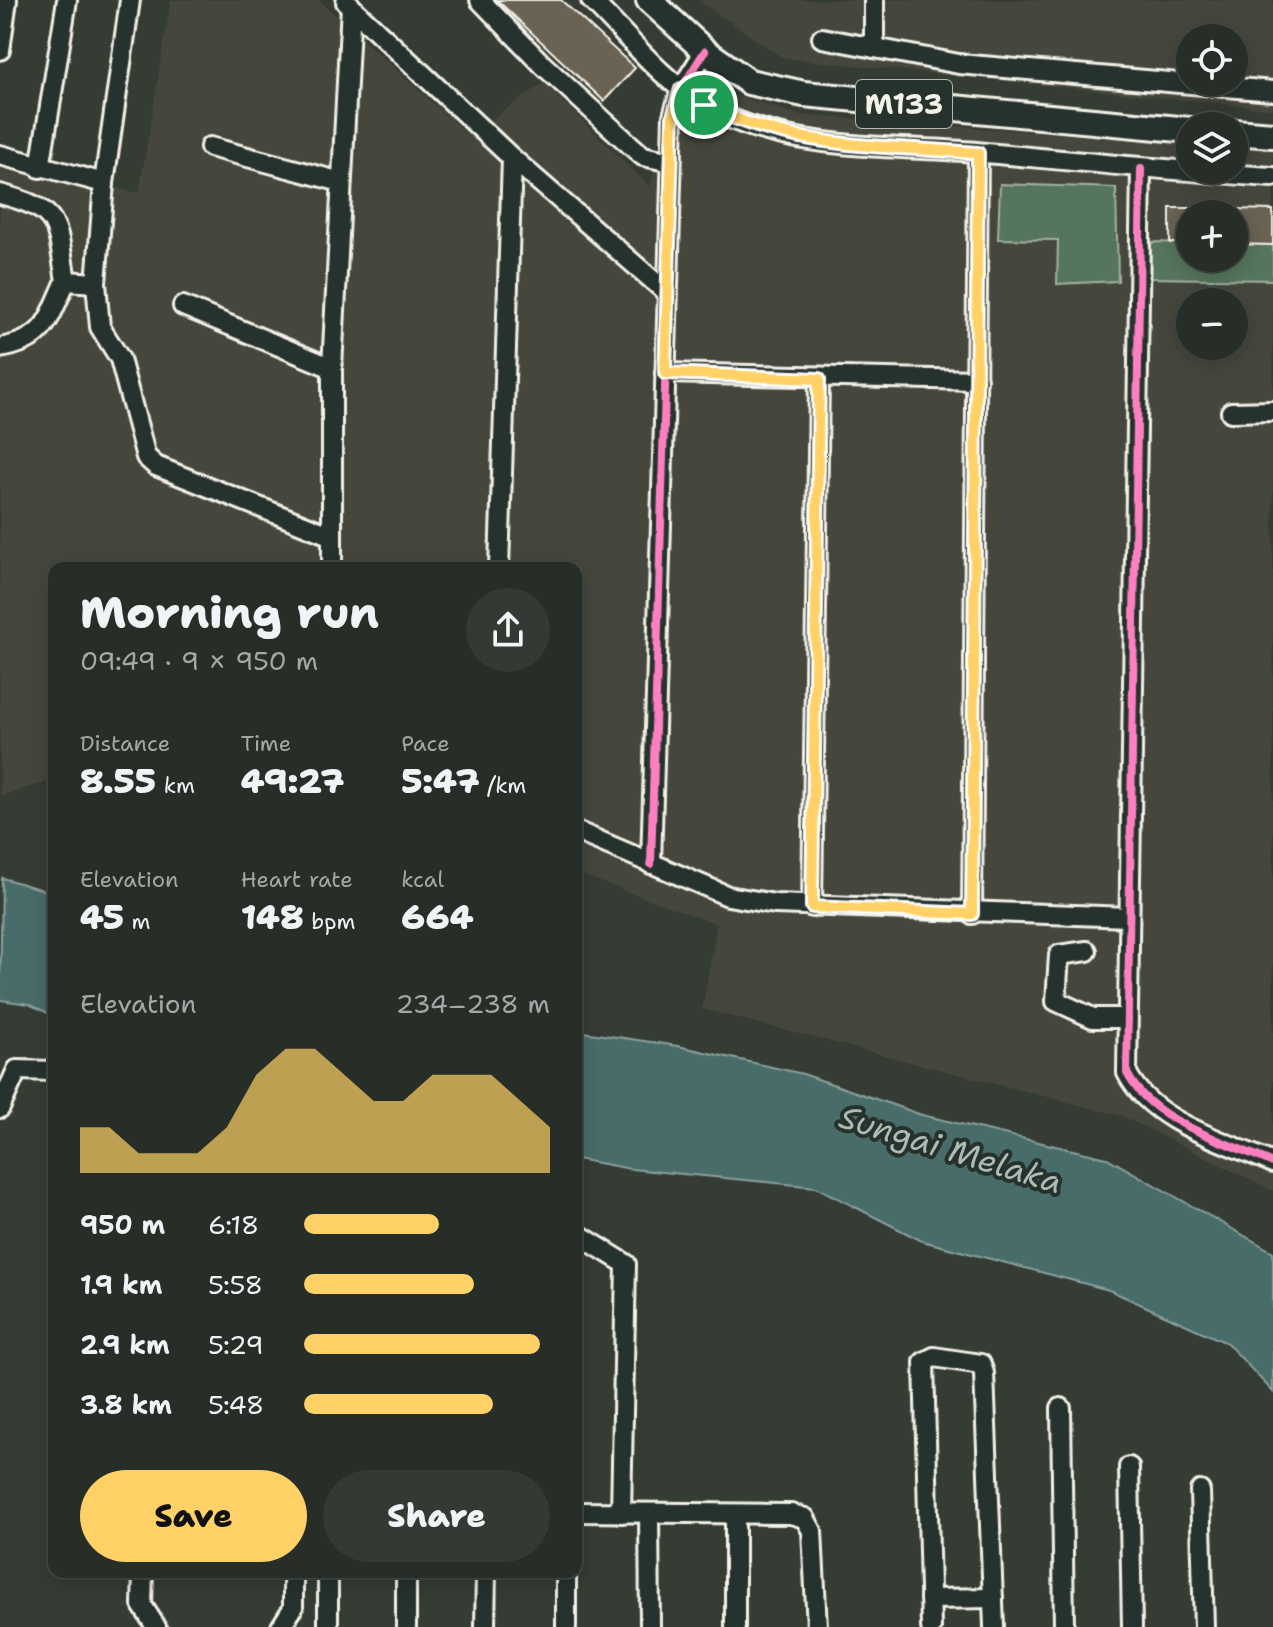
<!DOCTYPE html>
<meta charset="utf-8">
<style>
:root{--surface:#272d27;--page:#333933;--text:#f1f3f6;--muted:#a4a8a7;--line:#434944;--accent:#ffd166}
body{margin:0;font-family:"Shantell Sans",sans-serif;background:var(--page);color:var(--text);height:100vh;display:flex;flex-direction:column;font-size:30px;white-space:nowrap}
*{box-sizing:border-box;margin:0}
p{font-size:26px;color:var(--muted)}
.icon{flex:none;width:44px;height:44px;fill:none;stroke:currentColor;stroke-width:2;stroke-linecap:round;stroke-linejoin:round}
.map{position:relative;flex:1;overflow:hidden}
.panel{position:absolute;left:48px;top:562px;width:534px;height:1016px;display:flex;flex-direction:column;background:var(--surface);border-radius:16px;box-shadow:0 4px 20px #0003,0 0 0 2px var(--line)}
.panel>*{flex:none}
.fabs{position:absolute;left:1176px;top:24px;display:grid;gap:16px}
.fabs a{display:grid;place-items:center;width:72px;height:72px;border-radius:50%;background:var(--surface);box-shadow:0 4px 20px #0003,0 0 0 2px var(--line);font-size:40px}
.pin{position:absolute;display:grid;place-items:center;width:68px;height:68px;color:#fff;margin:-34px;border:4px solid #fff;border-radius:50%;box-shadow:0 2px 8px #0007}
.round{display:grid;place-items:center;flex:none;width:84px;height:84px;border-radius:42px;background:var(--page)}
.headline{display:flex;align-items:center;justify-content:space-between;height:136px;padding:0 32px}
h1{font-size:44px;font-weight:800;line-height:60px}
.stats{display:grid;grid-template-columns:repeat(3,1fr);gap:12px;height:136px;padding:8px 32px}
.stats div{display:grid;align-content:center}
.stats b{font-size:34px;font-weight:800}
.stats small{font-size:22px;font-weight:400}
.stats p{font-size:22px}
.chart{height:224px;padding:16px 32px}
.chart p{display:flex;justify-content:space-between}
.chart svg{width:100%;height:144px;margin-top:8px;fill:var(--accent);opacity:.7}
.action{display:flex;gap:16px;margin-top:auto;padding:16px 32px}
.action a{flex:1;height:92px;border-radius:48px;background:var(--accent);color:#111;font-size:32px;font-weight:800;line-height:92px;text-align:center}
.action a+a{background:var(--page);color:var(--text)}
ul{padding:0 32px;list-style:none;font-size:26px}
li{display:grid;grid-template-columns:128px 96px 1fr;align-items:center;height:60px}
li i{height:20px;border-radius:10px;background:var(--accent)}
.map>svg:first-child{display:block}
.built{fill:#44473d;fill-rule:evenodd}
.green{fill:#56745d;stroke:#a5b2a2;stroke-width:2}
.water{fill:#476c6b;stroke:#8ca19d;stroke-width:2}
.building{fill:#6a6252;stroke:#f4f1e8;stroke-width:2}
.lines{fill:none;stroke-linecap:round;stroke-linejoin:round}
.minor-casing{stroke:#f4f1e8;stroke-width:24}
.major-casing{stroke:#f4f1e8;stroke-width:30}
.minor{stroke:#26332d;stroke-width:18}
.major{stroke:#26332d;stroke-width:24}
.cycleway-casing{stroke:#26332d;stroke-width:13}
.cycleway{stroke:#ff80c0;stroke-width:8}
.route-casing{stroke:#fff;stroke-width:16}
.route{stroke:#ffd166;stroke-width:10}
.labels{text-anchor:middle;dominant-baseline:central;stroke-width:8;stroke-linejoin:round;paint-order:stroke}
.shield{fill:#26332d;stroke:#b6b8b0;stroke-width:2}
.shield-label{font-size:28px;font-weight:bold;fill:#f4f1e8}
.water-label{font-size:32px;font-style:italic;fill:#afbcb6;stroke:#26332d}
</style>
<div class="map">
<svg width="1273" height="1627" viewBox="0 0 1273 1627">
<rect width="100%" height="100%" fill="#343c34"/>
<filter id="ink" filterUnits="userSpaceOnUse"><feTurbulence type="fractalNoise" baseFrequency=".0125" numOctaves="2"/><feDisplacementMap in="SourceGraphic" scale="16" xChannelSelector="R" yChannelSelector="G"/><feConvolveMatrix kernelMatrix="1 2 1 2 8 2 1 2 1" color-interpolation-filters="sRGB"/></filter>
<g filter="url(#ink)">
<!-- built -->
<g class="built">
<path d="M171,0H319L468,135L544,83L650,187L679,65L700,84L798,115L1190,143V170H1234V147L1273,149V1191L1122,1116L702,1009L717,924L576,873V568H54V780L0,796V163L139,193ZM1190,214H1234V258H1190ZM1190,302H1234V346H1190Z"/>
<path d="M698,0H1273V109L783,58ZM1190,38H1234V82H1190Z"/>
</g>
<!-- green -->
<g class="green">
<polygon points="1000,184 1116,188 1118,281 1057,284 1058,240 998,239"/>
<polygon points="1151,242 1190,243 1190,258 1234,258 1234,244 1273,245 1273,280 1150,278"/>
</g>
<!-- water -->
<g class="water">
<polygon points="2,878 54,893 54,1016 29,1004 0,1000"/>
<polygon points="576,1031 678,1046 803,1074 922,1115 1107,1158 1273,1252 1273,1392 1227,1343 1109,1290 922,1241 816,1187 631,1169 576,1159"/>
</g>
<!-- building -->
<g class="building">
<polygon points="497,0 561,0 635,68 604,101"/>
<rect x="1170" y="208" width="20" height="35"/>
<polygon points="1234,209 1273,210 1273,245 1234,244"/>
</g>
<g class="lines">
<defs>
<g id="minor">
<polyline points="130,0 104,183 96,283 100,327 120,359 146,457 156,466 332,536"/>
<polyline points="480,0 543,65 627,142 643,156 671,162"/>
<path d="M591,0C626,34 660,78 702,104C781,152 887,145 976,152C1075,161 1173,171 1273,177"/>
<polyline points="874,0 874,48"/>
<polyline points="346,2 512,158 665,291"/>
<polyline points="822,38 959,64 1273,91"/>
<polyline points="0,50 7,0"/>
<polyline points="210,147 341,182"/>
<polyline points="0,155 104,183"/>
<polyline points="40,168 67,0"/>
<path d="M1141,169L1127,1073C1152,1123 1225,1141 1273,1163"/>
<path d="M0,194C62,210 56,222 66,281L96,283"/>
<polyline points="183,306 332,368"/>
<path d="M0,348C46,340 48,320 66,281"/>
<polyline points="665,373 977,380"/>
<polyline points="1231,412 1273,411"/>
<polyline points="332,568 332,368 351,6"/>
<polyline points="499,568 512,158"/>
<polyline points="576,831 728,896 775,904 1129,917"/>
<polyline points="651,864 673,116 681,89 705,51"/>
<polyline points="812,907 819,379"/>
<polyline points="972,914 978,153"/>
<polyline points="1087,951 1059,955 1056,1001 1093,1018 1127,1018"/>
<polyline points="0,1108 17,1070 54,1071"/>
<polyline points="576,1233 626,1264 621,1513"/>
<polyline points="1061,1408 1064,1627"/>
<polyline points="1129,1467 1132,1627"/>
<polyline points="1200,1491 1204,1627"/>
<polyline points="576,1512 791,1514 805,1518 812,1531 817,1627"/>
<polyline points="649,1513 650,1627"/>
<polyline points="735,1514 735,1627"/>
<polyline points="143,1572 142,1605 156,1627"/>
<polyline points="930,1599 993,1598"/>
<polyline points="281,1627 293,1608 293,1572"/>
<polyline points="328,1627 328,1572"/>
<polyline points="406,1627 406,1572"/>
<polyline points="485,1627 486,1572"/>
<polyline points="566,1627 566,1572"/>
<polyline points="931,1627 924,1362 934,1357 981,1364 984,1373 994,1627"/>
</g>
<g id="major">
<polyline points="649,0 705,51 749,82 804,94 1190,130"/>
<polyline points="1234,132 1273,135"/>
</g>
</defs>
<!-- minor casing -->
<use href="#minor" class="minor-casing"/>
<!-- major casing -->
<use href="#major" class="major-casing"/>
<!-- minor -->
<use href="#minor" class="minor"/>
<!-- major -->
<use href="#major" class="major"/>
<defs>
<g id="cycleway">
<path d="M1141,169L1127,1073C1152,1123 1225,1141 1273,1163"/>
<polyline points="651,864 673,116 681,89 705,51"/>
<polyline points="972,914 978,153"/>
</g>
</defs>
<!-- cycleway casing -->
<use href="#cycleway" class="cycleway-casing"/>
<!-- cycleway -->
<use href="#cycleway" class="cycleway"/>
</g>
</g>
<g class="lines" filter="url(#ink)">
<defs>
<path id="route" d="M681,89C766,150 878,145 978,153L972,914L812,907L819,379L665,373L673,116Z"/>
</defs>
<!-- route casing -->
<use href="#route" class="route-casing"/>
<!-- route -->
<use href="#route" class="route"/>
</g>
<g class="labels">
<!-- shield labels -->
<rect class="shield" x="856" y="80" width="96" height="48" rx="6"/>
<g class="shield-label">
<text x="904" y="104">M133</text>
</g>
<!-- water labels -->
<g class="water-label">
<text transform="translate(951 1149) rotate(17)">Sungai Melaka</text>
</g>
</g>
</svg>
<div class="fabs">
<a><svg class="icon" aria-label="locate" viewBox="0 0 24 24"><circle cx="12" cy="12" r="6"/><path d="M12 2v4M12 18v4M2 12h4M18 12h4"/></svg></a>
<a><svg class="icon" aria-label="layers" viewBox="0 0 24 24"><path d="M12 4l9 5-9 5-9-5zM3 14l9 5 9-5"/></svg></a>
<a>+</a>
<a>−</a>
</div>
<div class="pin" style="left:704px;top:105px;background:#1e9e55"><svg class="icon" aria-label="arrive" viewBox="0 0 24 24"><path d="M6 21V4h12l-3 4 3 4H6"/></svg></div>
<section class="panel">
<div class="headline"><div><h1>Morning run</h1><p>09:49 · 9 × 950 m</p></div><a class="round"><svg class="icon" aria-label="share" viewBox="0 0 24 24"><path d="M12 15V3M7 8l5-5 5 5M5 13v7h14v-7"/></svg></a></div>
<div class="stats">
<div><p>Distance</p><b>8.55<small> km</small></b></div>
<div><p>Time</p><b>49:27</b></div>
<div><p>Pace</p><b>5:47<small> /km</small></b></div>
</div>
<div class="stats">
<div><p>Elevation</p><b>45<small> m</small></b></div>
<div><p>Heart rate</p><b>148<small> bpm</small></b></div>
<div><p>kcal</p><b>664</b></div>
</div>
<div class="chart"><p><span>Elevation</span>234–238 m</p>
<svg viewBox="0 0 160 44" preserveAspectRatio="none"><path d="M0 44V30L10 30L20 38L30 38L40 38L50 30L60 14L70 6L80 6L90 14L100 22L110 22L120 14L130 14L140 14L150 22L160 30V44z"/></svg>
</div>
<ul>
<li><b>950 m</b>6:18<i style="width:55%"></i></li>
<li><b>1.9 km</b>5:58<i style="width:69%"></i></li>
<li><b>2.9 km</b>5:29<i style="width:96%"></i></li>
<li><b>3.8 km</b>5:48<i style="width:77%"></i></li>
</ul>
<div class="action"><a>Save</a><a>Share</a></div>
</section>
</div>
